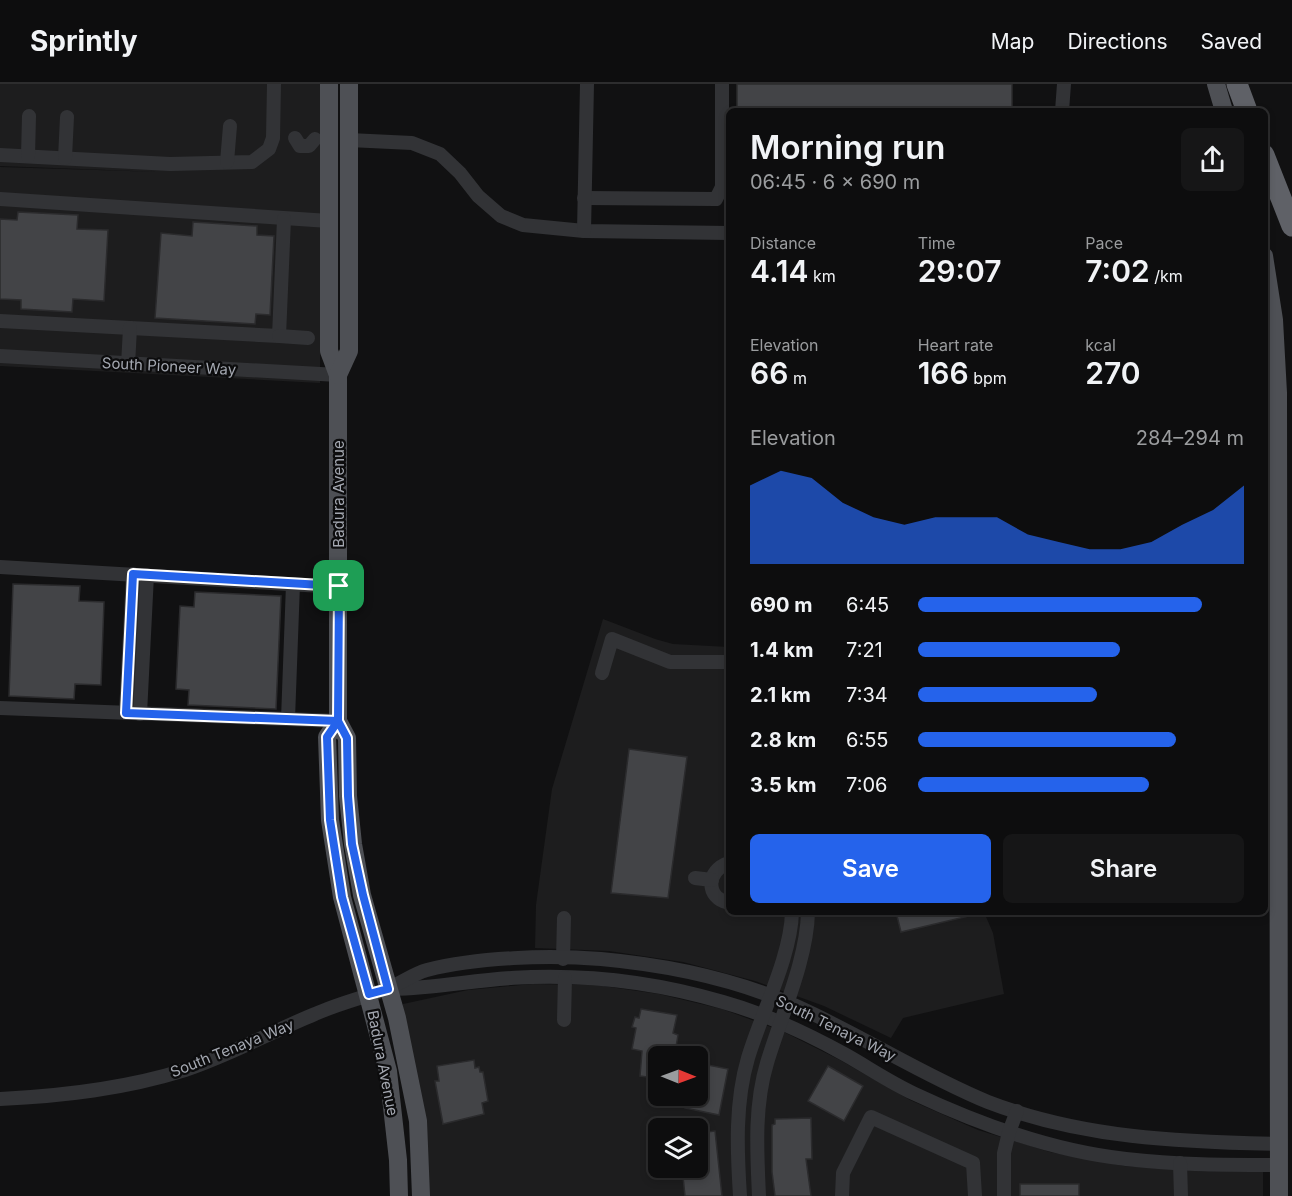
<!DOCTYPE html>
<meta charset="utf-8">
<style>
:root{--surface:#0d0d0e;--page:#161617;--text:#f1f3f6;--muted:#9a9c9e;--line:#2d2d2e;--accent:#2563eb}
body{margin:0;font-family:Inter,sans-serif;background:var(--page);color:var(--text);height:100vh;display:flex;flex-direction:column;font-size:22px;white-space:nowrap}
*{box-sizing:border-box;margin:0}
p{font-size:20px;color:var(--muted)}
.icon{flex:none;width:33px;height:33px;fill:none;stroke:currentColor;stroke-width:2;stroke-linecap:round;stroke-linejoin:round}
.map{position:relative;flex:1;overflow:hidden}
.sheet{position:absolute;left:726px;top:24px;width:542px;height:807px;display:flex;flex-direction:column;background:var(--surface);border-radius:9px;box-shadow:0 3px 9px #0003,0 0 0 2px var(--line)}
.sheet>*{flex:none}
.needle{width:39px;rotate:91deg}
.buttons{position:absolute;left:648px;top:962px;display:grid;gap:12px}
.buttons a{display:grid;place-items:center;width:60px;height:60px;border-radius:9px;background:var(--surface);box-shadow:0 3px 9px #0003,0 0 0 2px var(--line);font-size:30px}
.pin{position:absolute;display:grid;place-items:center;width:51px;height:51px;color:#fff;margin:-26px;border-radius:12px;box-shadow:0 3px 9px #0006}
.round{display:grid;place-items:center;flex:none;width:63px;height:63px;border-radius:9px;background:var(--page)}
.overview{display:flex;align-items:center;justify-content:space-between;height:102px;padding:0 24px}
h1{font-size:33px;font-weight:600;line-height:45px}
.stats{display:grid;grid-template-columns:repeat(3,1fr);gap:9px;height:102px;padding:6px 24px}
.stats div{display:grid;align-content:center}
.stats b{font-size:30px;font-weight:600}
.stats small{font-size:16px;font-weight:400}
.stats p{font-size:16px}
.chart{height:168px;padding:12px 24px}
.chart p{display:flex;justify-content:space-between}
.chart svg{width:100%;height:108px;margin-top:6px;fill:var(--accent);opacity:.7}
.cta{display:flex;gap:12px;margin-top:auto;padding:12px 24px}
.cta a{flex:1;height:69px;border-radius:9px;background:var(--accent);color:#fff;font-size:24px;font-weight:600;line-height:69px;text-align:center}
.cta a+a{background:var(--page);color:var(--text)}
ul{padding:0 24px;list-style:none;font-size:20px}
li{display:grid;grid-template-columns:96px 72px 1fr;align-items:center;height:45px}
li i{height:15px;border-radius:8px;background:var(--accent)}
header{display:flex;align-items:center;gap:36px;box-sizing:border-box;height:84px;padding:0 30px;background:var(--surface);border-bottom:2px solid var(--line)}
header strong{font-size:28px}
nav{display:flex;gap:33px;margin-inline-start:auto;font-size:21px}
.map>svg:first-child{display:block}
.built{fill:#1d1d1e;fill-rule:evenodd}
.building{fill:#434447;stroke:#2b2b2d;stroke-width:1.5}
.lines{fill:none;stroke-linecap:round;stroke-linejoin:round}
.minor{stroke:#323336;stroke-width:14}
.major{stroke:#4e5055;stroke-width:18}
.highway{stroke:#5f6167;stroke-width:21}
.route-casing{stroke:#fff;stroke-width:12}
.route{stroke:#2563eb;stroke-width:8}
.labels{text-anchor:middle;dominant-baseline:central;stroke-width:4.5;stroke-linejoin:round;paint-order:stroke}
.street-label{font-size:15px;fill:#a4a8b1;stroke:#0c0c0d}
</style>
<header>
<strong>Sprintly</strong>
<nav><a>Map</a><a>Directions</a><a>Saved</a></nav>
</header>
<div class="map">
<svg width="1292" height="1112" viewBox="0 0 1292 1112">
<rect width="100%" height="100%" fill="#111112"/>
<!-- built -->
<g class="built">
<polygon points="0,0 320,0 320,299 0,282 0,83 161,88 0,82"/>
<polygon points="603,535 655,555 673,560 729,563 729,828 984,828 993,849 1004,910 903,934 891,954 824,922 755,897 683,878 609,867 535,864 536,821 552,705"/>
<path d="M532,900L596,901L659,910L722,925L782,947L840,976L910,1016L978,1046L1050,1068L1124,1082L1199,1087L1263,1088V1112H429L401,929L403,920L468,906ZM658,972H698V1011H658ZM658,1044H698V1083H658Z"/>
</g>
<!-- building -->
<g class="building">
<rect x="737" y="0" width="275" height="27"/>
<polygon points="18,128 78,131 77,145 108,146 104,217 73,215 72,228 21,225 21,216 0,215 0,135 17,136"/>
<polygon points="193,138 257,142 257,151 274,152 270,231 256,230 255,240 155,234 161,149 192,152"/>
<polygon points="13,500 80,502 79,517 104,518 101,601 75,600 74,615 9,612"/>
<polygon points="195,508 281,512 276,625 188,621 189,606 176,605 180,522 194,523"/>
<polygon points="629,665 687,673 668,814 611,809"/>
<polygon points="896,828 969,828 969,832 901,848"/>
<polygon points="641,925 677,931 673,949 678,951 676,963 672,963 671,972 651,970 647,993 640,992 642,967 632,965 636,944 632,943 635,933 639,934"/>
<polygon points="474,976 475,984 479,983 480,988 483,988 488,1017 482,1019 484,1030 443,1040 435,997 439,997 437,982"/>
<polygon points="698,979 728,985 719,1031 685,1024 688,1011 698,1011"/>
<polygon points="828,982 863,1002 844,1037 808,1017"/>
<polygon points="811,1034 812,1075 806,1075 811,1112 775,1112 772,1088 772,1041 775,1040 775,1035"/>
<polygon points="715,1047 722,1112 685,1112 682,1083 698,1083 698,1049"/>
<rect x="1020" y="1100" width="59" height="12"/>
</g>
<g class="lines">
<!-- minor -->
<g class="minor">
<polyline points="1062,27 1064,0"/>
<polyline points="295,54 300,62 309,62 315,55"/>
<polyline points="349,56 412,59 440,70 460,89 478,112 501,132 523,141 584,147 729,149"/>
<polyline points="0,71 170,80 252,78 269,65 273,54 274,0"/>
<polyline points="28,72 29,32"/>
<polyline points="65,74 67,33"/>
<polyline points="227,78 230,42"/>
<polyline points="584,114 716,115 722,103 722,0"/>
<polyline points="0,115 329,137"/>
<polyline points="584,147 587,0"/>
<polyline points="0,237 279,252 284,135"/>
<polyline points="279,252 308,254"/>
<polyline points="0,272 338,291"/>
<polyline points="128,281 130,244"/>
<polyline points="0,483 339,503"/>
<polyline points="602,589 612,555 670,578 729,578"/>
<polyline points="0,624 338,637"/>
<polyline points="126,629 133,490"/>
<polyline points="140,630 147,491"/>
<polyline points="288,635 293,500"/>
<path d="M729,779C706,786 705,814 729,819"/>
<polyline points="695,794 712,796"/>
<polyline points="563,875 564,834"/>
<path d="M393,905C439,904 485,894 531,893C596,891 662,900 723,918C766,930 808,950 846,971C869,984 891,999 915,1010C981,1041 1053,1067 1126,1075C1177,1081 1228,1081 1279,1081"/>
<polyline points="564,936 565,894"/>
<path d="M0,1015C63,1012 124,1005 185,986C230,971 271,948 315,930C337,920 361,914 384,906C399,901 412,890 427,886C478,873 548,871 601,875C667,881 735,895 796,922C861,951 922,991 988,1018C1081,1054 1180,1058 1279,1060"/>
<polyline points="1180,1079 1181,1112"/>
<path d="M740,1112C737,1066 735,1018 748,974C761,930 791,873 792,828"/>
<path d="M759,1112C757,1068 754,1022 767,979C781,932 807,876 808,828"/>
<polyline points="842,1112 843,1089 871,1033 973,1079 975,1112"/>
<polyline points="1004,1112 1004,1069 1009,1048 1017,1027"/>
</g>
<!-- major -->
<g class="major">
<polyline points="329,0 329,267 338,291 338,637 347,654 348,712 353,760 362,811 397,934 418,1037 421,1112"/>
<polyline points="1216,0 1224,27"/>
<polyline points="1264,172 1274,236 1278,309 1279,1112"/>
<polyline points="338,291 349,267 349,0"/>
<polyline points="338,637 327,653 330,736 342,813 388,987 398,1076 399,1112"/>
</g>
<!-- highway -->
<g class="highway">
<polyline points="1237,0 1247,27"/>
<polyline points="1264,71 1292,142"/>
</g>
</g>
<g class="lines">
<defs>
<polyline id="route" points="339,502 133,490 126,629 338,637 327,653 330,736 342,813 369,910 388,905 363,811 352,760 348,712 347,654 338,637 339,502"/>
</defs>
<!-- route casing -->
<use href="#route" class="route-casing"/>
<!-- route -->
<use href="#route" class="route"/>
</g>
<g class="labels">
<!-- street labels -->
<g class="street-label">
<text transform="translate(169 282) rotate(3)">South Pioneer Way</text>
<text transform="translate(338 410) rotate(-90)">Badura Avenue</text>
<text transform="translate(836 944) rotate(26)">South Tenaya Way</text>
<text transform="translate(232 964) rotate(-22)">South Tenaya Way</text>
<text transform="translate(383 979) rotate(79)">Badura Avenue</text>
</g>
</g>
</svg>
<div class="buttons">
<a><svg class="needle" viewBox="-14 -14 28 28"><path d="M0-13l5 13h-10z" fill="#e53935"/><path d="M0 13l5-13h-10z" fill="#9a9c9e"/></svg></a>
<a><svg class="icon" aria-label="layers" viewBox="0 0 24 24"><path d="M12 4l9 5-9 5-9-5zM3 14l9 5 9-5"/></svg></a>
</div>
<div class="pin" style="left:339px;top:502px;background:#1e9e55"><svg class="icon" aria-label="arrive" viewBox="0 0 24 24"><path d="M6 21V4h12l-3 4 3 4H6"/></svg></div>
<section class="sheet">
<div class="overview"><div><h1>Morning run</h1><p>06:45 · 6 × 690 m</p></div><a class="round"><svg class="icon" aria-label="share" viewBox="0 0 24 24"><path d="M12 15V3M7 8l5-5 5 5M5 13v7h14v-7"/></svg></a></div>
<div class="stats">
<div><p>Distance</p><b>4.14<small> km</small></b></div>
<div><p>Time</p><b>29:07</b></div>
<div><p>Pace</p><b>7:02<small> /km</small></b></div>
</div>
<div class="stats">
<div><p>Elevation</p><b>66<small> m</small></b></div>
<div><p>Heart rate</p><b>166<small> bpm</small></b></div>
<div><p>kcal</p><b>270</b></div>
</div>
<div class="chart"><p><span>Elevation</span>284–294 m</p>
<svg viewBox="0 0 160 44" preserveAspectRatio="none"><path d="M0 44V12L10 6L20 9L30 19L40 25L50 28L60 25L70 25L80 25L90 32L100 35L110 38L120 38L130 35L140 28L150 22L160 12V44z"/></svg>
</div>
<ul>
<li><b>690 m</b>6:45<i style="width:87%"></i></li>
<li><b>1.4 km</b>7:21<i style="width:62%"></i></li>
<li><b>2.1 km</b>7:34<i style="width:55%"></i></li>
<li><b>2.8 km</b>6:55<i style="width:79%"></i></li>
<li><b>3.5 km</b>7:06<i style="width:71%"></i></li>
</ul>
<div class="cta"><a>Save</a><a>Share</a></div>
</section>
</div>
